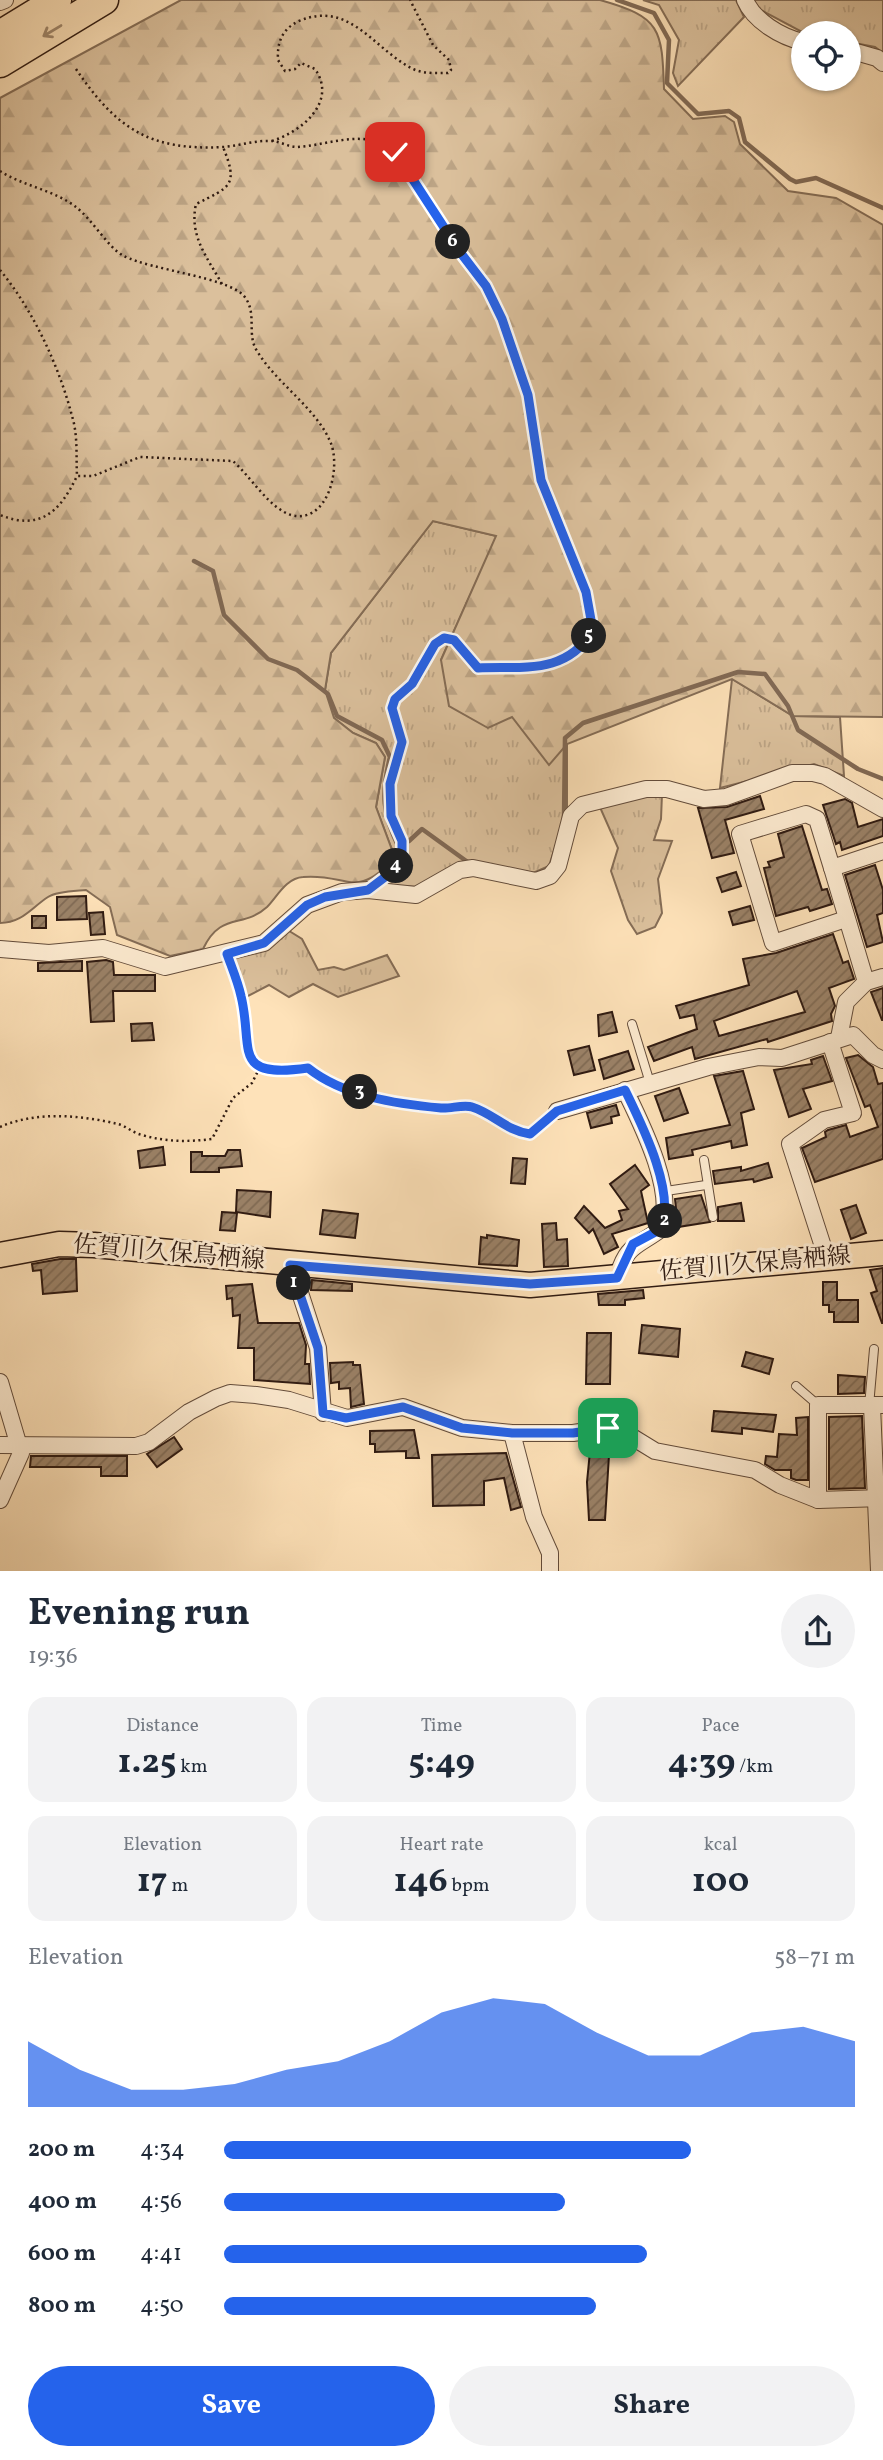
<!DOCTYPE html>
<meta charset="utf-8">
<style>
:root{--surface:#fff;--page:#f2f2f3;--text:#1f2937;--muted:#747a83;--accent:#2563eb}
body{margin:0;font-family:Vollkorn,"Noto Serif JP",serif;background:var(--page);color:var(--text);height:100vh;display:flex;flex-direction:column;font-size:26px;white-space:nowrap}
*{box-sizing:border-box;margin:0}
p{font-size:23px;color:var(--muted)}
.icon{flex:none;width:38px;height:38px;fill:none;stroke:currentColor;stroke-width:2;stroke-linecap:round;stroke-linejoin:round}
.map{position:relative;height:1571px;overflow:hidden}
.details{display:flex;flex-direction:column;background:var(--surface);flex:1}
.details>*{flex:none}
.controls{position:absolute;left:791px;top:21px;display:grid;gap:14px}
.controls a{display:grid;place-items:center;width:70px;height:70px;border-radius:50%;background:var(--surface);box-shadow:0 2px 5px #0004;font-size:35px}
.pin{position:absolute;display:grid;place-items:center;width:60px;height:60px;color:#fff;margin:-30px;border-radius:14px;box-shadow:0 4px 10px #0006}
.km{position:absolute;width:35px;height:35px;margin:-18px;border-radius:50%;background:#222;color:#fff;font-size:19px;line-height:35px;text-align:center}
.round{display:grid;place-items:center;flex:none;width:74px;height:74px;border-radius:37px;background:var(--page)}
.head{display:flex;align-items:center;justify-content:space-between;height:119px;padding:0 28px}
h1{font-size:38px;font-weight:700;line-height:52px}
.metrics{display:grid;grid-template-columns:repeat(3,1fr);gap:10px;height:119px;padding:7px 28px}
.metrics div{display:grid;align-content:center;border-radius:18px;background:var(--page);text-align:center}
.metrics b{font-size:35px;font-weight:700}
.metrics small{font-size:19px;font-weight:400}
.metrics p{font-size:19px}
.chart{height:196px;padding:14px 28px}
.chart p{display:flex;justify-content:space-between}
.chart svg{width:100%;height:126px;margin-top:7px;fill:var(--accent);opacity:.7}
.button{display:flex;gap:14px;margin-top:auto;padding:14px 28px}
.button a{flex:1;height:80px;border-radius:42px;background:var(--accent);color:#fff;font-size:28px;font-weight:700;line-height:80px;text-align:center}
.button a+a{background:var(--page);color:var(--text)}
ul{padding:0 28px;list-style:none;font-size:23px}
li{display:grid;grid-template-columns:112px 84px 1fr;align-items:center;height:52px}
li i{height:18px;border-radius:9px;background:var(--accent)}
.map>svg:first-child{display:block}
.grass{fill:url(#grass-tufts);stroke:#856d56;stroke-width:2}
.forest{fill:url(#forest-firs);stroke:#856d56;stroke-width:2}
.lines{fill:none;stroke-linecap:round;stroke-linejoin:round}
.stream{stroke:#816954;stroke-width:4.5}
.building{fill:url(#building-hatch);stroke:#2f1a11;stroke-width:2;fill-rule:evenodd}
.service-casing{stroke:#634c3b;stroke-width:10}
.minor-casing{stroke:#634c3b;stroke-width:18}
.primary-casing{stroke:#2f1a11;stroke-width:27}
.motorway-casing{stroke:#2f1a11;stroke-width:31}
.path{stroke:#2f1a11;stroke-width:2.5;stroke-dasharray:2 3.5;stroke-linecap:butt}
.service{stroke:#feecd2;stroke-width:8}
.minor{stroke:#feecd2;stroke-width:16}
.primary{stroke:#fee2b9;stroke-width:24}
.motorway{stroke:#fee2b9;stroke-width:28}
.oneway{stroke:#a1886d}
.route-casing{stroke:#fff;stroke-width:14}
.route{stroke:#2563eb;stroke-width:9}
.labels{text-anchor:middle;dominant-baseline:central;stroke-width:6;stroke-linejoin:round;paint-order:stroke}
.street-label{font-size:24px;fill:#2f1a11;stroke:#feecd2}
</style>
<div class="map">
<svg width="883" height="1571" viewBox="0 0 883 1571">
<defs>
<pattern id="grass-tufts" width="24" height="20" patternUnits="userSpaceOnUse" patternTransform="scale(1.75)"><rect width="24" height="20" fill="#dbc09c"/><path d="M3 7l-1-3M5 7V3M7 7l1-3M15 17l-1-3M17 17v-4M19 17l1-3" fill="none" stroke="#bca485"/></pattern>
<pattern id="forest-firs" width="22" height="20" patternUnits="userSpaceOnUse" patternTransform="scale(1.75)"><rect width="22" height="20" fill="#dbc09c"/><path d="M5 1l3.5 6h-7zM16 11l3.5 6h-7z" fill="#bca485"/></pattern>
<pattern id="building-hatch" width="6" height="6" patternUnits="userSpaceOnUse" patternTransform="scale(1.75)"><rect width="6" height="6" fill="#9b8268"/><path d="M-1 1l2-2M0 6l6-6M5 7l2-2" fill="none" stroke="#7f6a54"/></pattern>
</defs>
<rect width="100%" height="100%" fill="#fee2b9"/>
<filter id="stains"><feTurbulence type="fractalNoise" baseFrequency=".00286" numOctaves="4"/><feColorMatrix values="0 0 0 0 .2 0 0 0 0 .09 0 0 0 0 .02 0 0 0 .5 -.17"/></filter>
<radialGradient id="worn" r=".72"><stop offset=".6" stop-color="#630" stop-opacity="0"/><stop offset="1" stop-color="#630" stop-opacity=".3"/></radialGradient>
<!-- grass -->
<g class="grass">
<polygon points="643,0 736,0 744,17 678,86 673,73 679,40 659,5"/>
<polygon points="753,0 883,0 883,53 875,47 849,42 849,33 802,32 757,8"/>
<polygon points="433,521 497,536 441,660 512,717 567,744 567,810 549,866 533,873 465,860 421,887 356,884 395,858 376,807 385,757 376,743 353,733 334,718 325,690 331,653"/>
<polygon points="732,679 793,716 840,717 844,776 814,764 720,788"/>
<polygon points="662,794 661,819 654,840 672,841 658,879 662,913 655,927 637,934 628,920 611,871 618,848 599,805"/>
<polygon points="286,929 302,939 318,970 334,967 344,970 387,955 399,976 338,997 313,984 289,997 269,985 244,998 232,959"/>
</g>
<!-- forest -->
<path class="forest" d="M181,0H600C661,17 662,29 664,89L693,119L725,116L734,122L740,144L788,191L836,198L883,225V717L793,716L732,679L567,744L549,765L512,717L488,728L449,706L441,660L496,536L433,521L331,653L325,690L334,718L353,733L376,743L385,757L376,807L395,858C354,901 349,873 303,877C286,878 277,897 267,907C243,929 221,911 203,949L170,956L117,935L110,907L86,890C75,891 57,891 48,897C31,908 22,923 0,923V98Z"/>
<g class="lines">
<!-- stream -->
<g class="stream">
<polyline points="617,0 654,13 669,40 667,83 698,114 729,111 739,118 745,142 790,179 796,182 816,178 883,208"/>
<path d="M194,561L213,571L224,615L268,659L297,670L328,694L337,716L382,740L390,757C381,794 382,813 399,848"/>
<polyline points="564,818 565,738 583,723 738,672 765,674 788,706 798,730 858,769 883,779"/>
<polyline points="409,841 422,829 469,863"/>
</g>
</g>
<!-- building -->
<g class="building">
<polygon points="760,796 764,809 725,820 734,853 712,858 698,808 727,807"/>
<polygon points="845,799 852,803 858,827 883,819 883,836 842,850 840,842 836,844 823,805"/>
<polygon points="802,826 822,890 827,889 832,904 810,911 808,907 776,916 764,868 770,867 768,862 784,857 778,834"/>
<polygon points="875,865 883,890 883,913 877,915 883,942 867,947 845,875"/>
<polygon points="736,872 741,886 722,892 717,878"/>
<polygon points="86,896 87,919 57,920 57,897"/>
<polygon points="750,906 754,920 733,925 729,912"/>
<polygon points="103,912 105,934 91,935 89,913"/>
<rect x="32" y="916" width="14" height="12"/>
<path d="M833,934L843,963L848,961L854,979L829,988L835,1006L831,1014L832,1021L768,1042L767,1039L695,1059L692,1047L654,1061L648,1047L697,1029L694,1015L680,1018L676,1006L749,985L743,959L776,953ZM797,991L805,1012L719,1036L714,1021Z"/>
<polygon points="106,960 113,962 114,975 155,975 155,991 113,991 114,1021 91,1022 87,962"/>
<polygon points="82,961 82,971 38,971 38,963"/>
<polygon points="883,988 883,1020 882,1020 871,992"/>
<polygon points="612,1012 617,1032 599,1036 598,1015"/>
<polygon points="152,1023 154,1040 132,1041 131,1024"/>
<polygon points="589,1046 595,1070 574,1075 568,1051"/>
<polygon points="628,1051 634,1069 604,1079 599,1060"/>
<polygon points="858,1055 873,1067 878,1084 883,1083 883,1159 815,1182 802,1148 826,1137 825,1132 828,1130 846,1125 850,1137 878,1127 870,1105 865,1107 846,1058"/>
<polygon points="823,1056 832,1081 803,1089 811,1109 789,1117 774,1070 812,1064 811,1060"/>
<polygon points="743,1071 754,1109 741,1113 747,1145 732,1148 731,1141 692,1150 693,1155 669,1159 666,1138 730,1125 714,1076"/>
<polygon points="679,1088 688,1113 664,1121 655,1096"/>
<polygon points="616,1105 619,1115 611,1117 612,1123 591,1128 587,1113"/>
<polygon points="163,1147 165,1165 140,1168 138,1151"/>
<polygon points="228,1150 240,1150 242,1166 219,1168 219,1172 191,1172 191,1152 202,1152 202,1156 225,1156"/>
<polygon points="513,1158 527,1159 525,1184 511,1183"/>
<polygon points="768,1163 772,1177 754,1182 753,1179 715,1184 713,1171 741,1167 741,1171"/>
<polygon points="635,1165 649,1185 641,1191 648,1223 612,1234 618,1247 604,1254 593,1229 589,1233 575,1218 584,1206 605,1228 622,1220 619,1211 628,1209 610,1184"/>
<polygon points="237,1190 271,1192 270,1217 236,1212"/>
<polygon points="701,1195 710,1222 678,1227 675,1199"/>
<polygon points="741,1203 744,1221 718,1221 718,1207"/>
<polygon points="856,1205 866,1233 851,1239 841,1210"/>
<polygon points="323,1210 358,1214 355,1238 320,1234"/>
<polygon points="222,1212 237,1213 235,1231 220,1230"/>
<polygon points="556,1223 557,1240 567,1239 568,1266 544,1267 542,1224"/>
<polygon points="487,1235 519,1240 517,1266 479,1264 481,1237 487,1238"/>
<polygon points="60,1259 76,1259 77,1291 43,1294 41,1270 33,1271 32,1264"/>
<polygon points="883,1268 883,1323 882,1323 871,1293 877,1291 870,1270"/>
<polygon points="312,1280 352,1284 352,1291 311,1290"/>
<polygon points="823,1282 837,1282 837,1300 858,1300 858,1322 834,1322 834,1312 829,1312 829,1305 823,1305"/>
<polygon points="252,1284 258,1323 299,1323 306,1345 305,1364 309,1364 310,1384 254,1380 254,1348 238,1348 240,1315 233,1316 232,1298 227,1299 226,1286"/>
<polygon points="643,1290 644,1298 625,1300 625,1305 599,1305 598,1294"/>
<polygon points="642,1325 680,1329 678,1357 639,1353"/>
<polygon points="587,1333 611,1333 610,1384 586,1384"/>
<polygon points="746,1352 773,1359 769,1374 742,1366"/>
<polygon points="353,1362 353,1365 360,1365 364,1404 351,1407 350,1388 339,1389 339,1382 331,1383 330,1363"/>
<polygon points="838,1375 865,1377 864,1393 838,1394"/>
<polygon points="714,1411 776,1415 773,1432 742,1428 742,1434 712,1431"/>
<polygon points="862,1416 865,1488 829,1489 829,1417"/>
<polygon points="808,1417 808,1480 796,1480 791,1478 791,1470 775,1470 765,1464 766,1456 777,1457 779,1434 797,1435 796,1418"/>
<polygon points="414,1430 419,1458 406,1458 406,1451 375,1452 375,1444 370,1444 370,1431"/>
<polygon points="174,1437 182,1449 157,1467 147,1454"/>
<polygon points="610,1439 605,1520 589,1520 587,1482 591,1441"/>
<polygon points="506,1453 521,1507 511,1510 504,1478 484,1481 484,1505 433,1506 432,1455"/>
<polygon points="31,1456 127,1456 127,1476 101,1476 101,1467 30,1467"/>
</g>
<g class="lines">
<defs>
<g id="service">
<polyline points="632,1024 650,1083"/>
<polyline points="704,1160 713,1217"/>
<polyline points="666,1191 706,1185"/>
<polyline points="796,1386 818,1405"/>
<polyline points="869,1406 874,1349"/>
</g>
<g id="minor">
<path d="M745,0C754,21 781,37 803,42"/>
<polyline points="0,2 5,0"/>
<polyline points="849,50 877,58 883,63"/>
<polyline points="832,868 866,982 883,977"/>
<polyline points="846,919 773,943 740,834 806,814 817,819 832,868 883,851"/>
<polyline points="0,949 49,953 103,948 165,967 264,943 307,905 342,892 368,890 416,895 460,870 473,868 536,881 550,876 558,866 571,816 582,805 646,789 667,789 704,799 726,797 792,773 813,773 825,776 883,809"/>
<polyline points="839,1038 846,1002 866,982"/>
<polyline points="557,1111 708,1067 759,1057 782,1058 853,1035 873,1055 883,1060"/>
<polyline points="827,1259 790,1144 824,1120 853,1113 830,1042"/>
<polyline points="291,1265 318,1348 323,1413"/>
<path d="M617,1278C627,1244 635,1248 661,1229C676,1192 642,1125 625,1090"/>
<polyline points="0,1382 21,1453 0,1500"/>
<polyline points="872,1406 879,1571"/>
<polyline points="512,1433 534,1517 550,1553 550,1571"/>
<polyline points="0,1445 136,1446 149,1442 189,1412 216,1398 230,1393 256,1395 289,1400 347,1418 403,1407 462,1428 512,1433 573,1433 608,1428 624,1432 655,1451 755,1470 780,1485 818,1500 883,1498"/>
<polyline points="818,1500 818,1405 883,1405"/>
</g>
<polyline id="primary" points="0,1255 59,1244 94,1245 530,1285 883,1253"/>
<g id="motorway">
<polyline points="0,35 57,0"/>
<polyline points="0,63 104,0"/>
</g>
</defs>
<!-- service casing -->
<use href="#service" class="service-casing"/>
<!-- minor casing -->
<use href="#minor" class="minor-casing"/>
<!-- primary casing -->
<use href="#primary" class="primary-casing"/>
<!-- motorway casing -->
<use href="#motorway" class="motorway-casing"/>
<!-- path -->
<g class="path">
<path d="M76,69C116,128 149,151 223,147C239,146 255,140 271,141C280,141 288,147 297,147C331,145 366,127 395,152L460,252L486,286L502,319L528,395L541,480L586,592L592,631C565,676 524,666 478,668L454,640L444,638L435,644L412,684L395,699L392,708L402,742L393,768L389,800L391,815L402,841V855L385,877"/>
<path d="M272,141C301,132 338,102 315,69L301,63L295,69L285,71L278,60C277,42 282,29 299,21C349,0 372,47 411,68C422,74 436,73 448,73L451,70L449,60L433,45L410,0"/>
<path d="M0,171C23,186 54,190 76,207C92,219 109,249 124,256C151,270 227,277 244,296C258,313 246,334 257,351C277,384 314,406 330,441C342,467 328,525 291,515C269,508 251,477 233,461L140,457L93,476H77C60,512 40,531 0,515"/>
<path d="M0,270C33,310 59,366 72,416C78,435 76,456 77,476"/>
<path d="M222,284C207,257 189,236 196,204C230,187 239,186 223,147"/>
<path d="M232,967C235,977 240,988 242,999C250,1054 237,1078 308,1068C343,1096 396,1104 441,1108C450,1109 464,1104 472,1107C494,1114 507,1131 530,1134L547,1119"/>
<path d="M0,1127C36,1111 80,1115 118,1124C126,1126 133,1133 142,1135C166,1142 188,1142 212,1139L233,1098L252,1083L259,1069"/>
</g>
<!-- service -->
<use href="#service" class="service"/>
<!-- minor -->
<use href="#minor" class="minor"/>
<!-- primary -->
<use href="#primary" class="primary"/>
<!-- motorway -->
<use href="#motorway" class="motorway"/>
</g>
<!-- one-way arrows -->
<defs><path id="oneway-shaft" d="M-6 0H5M1.5-3L5.5 0L1.5 3" fill="none" stroke-width="1.6" stroke-linecap="round" stroke-linejoin="round" transform="scale(1.75)"/></defs>
<use class="oneway" href="#oneway-shaft" transform="translate(52 31) rotate(149)"/>
<g class="lines">
<defs>
<path id="route" d="M395,152L460,252L486,286L502,319L528,395L541,480L586,592L593,631C565,675 524,666 478,668L454,640L444,638L435,644L412,684L395,699L392,708L402,742L390,784L391,816L402,841V855L393,871L368,890L325,897L307,905L264,943L227,954C232,968 238,982 241,996C254,1049 230,1079 308,1068C343,1096 396,1104 441,1108C450,1109 464,1104 472,1107C494,1114 507,1131 530,1134L557,1111L625,1090C642,1125 676,1192 661,1229L633,1244L617,1278L530,1284L290,1265L318,1348L323,1413L346,1418L403,1407L462,1428L512,1433H573L608,1428"/>
</defs>
<!-- route casing -->
<use href="#route" class="route-casing"/>
<!-- route -->
<use href="#route" class="route"/>
</g>
<g class="labels">
<!-- street labels -->
<g class="street-label">
<text transform="translate(169 1254) rotate(5)">佐賀川久保鳥栖線</text>
<text transform="translate(755 1265) rotate(-5)">佐賀川久保鳥栖線</text>
</g>
</g>
<rect width="100%" height="100%" filter="url(#stains)"/>
<rect width="100%" height="100%" fill="url(#worn)"/>
</svg>
<div class="controls">
<a><svg class="icon" aria-label="locate" viewBox="0 0 24 24"><circle cx="12" cy="12" r="6"/><path d="M12 2v4M12 18v4M2 12h4M18 12h4"/></svg></a>
</div>
<div class="pin" style="left:608px;top:1428px;background:#1e9e55"><svg class="icon" aria-label="arrive" viewBox="0 0 24 24"><path d="M6 21V4h12l-3 4 3 4H6"/></svg></div>
<div class="pin" style="left:395px;top:152px;background:#d93025"><svg class="icon" aria-label="check" viewBox="0 0 24 24"><path d="M5 12l5 5 9-10"/></svg></div>
<b class="km" style="left:294px;top:1283px">1</b>
<b class="km" style="left:665px;top:1221px">2</b>
<b class="km" style="left:360px;top:1092px">3</b>
<b class="km" style="left:396px;top:866px">4</b>
<b class="km" style="left:589px;top:636px">5</b>
<b class="km" style="left:453px;top:242px">6</b>
</div>
<section class="details">
<div class="head"><div><h1>Evening run</h1><p>19:36</p></div><a class="round"><svg class="icon" aria-label="share" viewBox="0 0 24 24"><path d="M12 15V3M7 8l5-5 5 5M5 13v7h14v-7"/></svg></a></div>
<div class="metrics">
<div><p>Distance</p><b>1.25<small> km</small></b></div>
<div><p>Time</p><b>5:49</b></div>
<div><p>Pace</p><b>4:39<small> /km</small></b></div>
</div>
<div class="metrics">
<div><p>Elevation</p><b>17<small> m</small></b></div>
<div><p>Heart rate</p><b>146<small> bpm</small></b></div>
<div><p>kcal</p><b>100</b></div>
</div>
<div class="chart"><p><span>Elevation</span>58–71 m</p>
<svg viewBox="0 0 160 44" preserveAspectRatio="none"><path d="M0 44V21L10 31L20 38L30 38L40 36L50 31L60 28L70 21L80 11L90 6L100 8L110 18L120 26L130 26L140 18L150 16L160 21V44z"/></svg>
</div>
<ul>
<li><b>200 m</b>4:34<i style="width:74%"></i></li>
<li><b>400 m</b>4:56<i style="width:54%"></i></li>
<li><b>600 m</b>4:41<i style="width:67%"></i></li>
<li><b>800 m</b>4:50<i style="width:59%"></i></li>
</ul>
<div class="button"><a>Save</a><a>Share</a></div>
</section>
